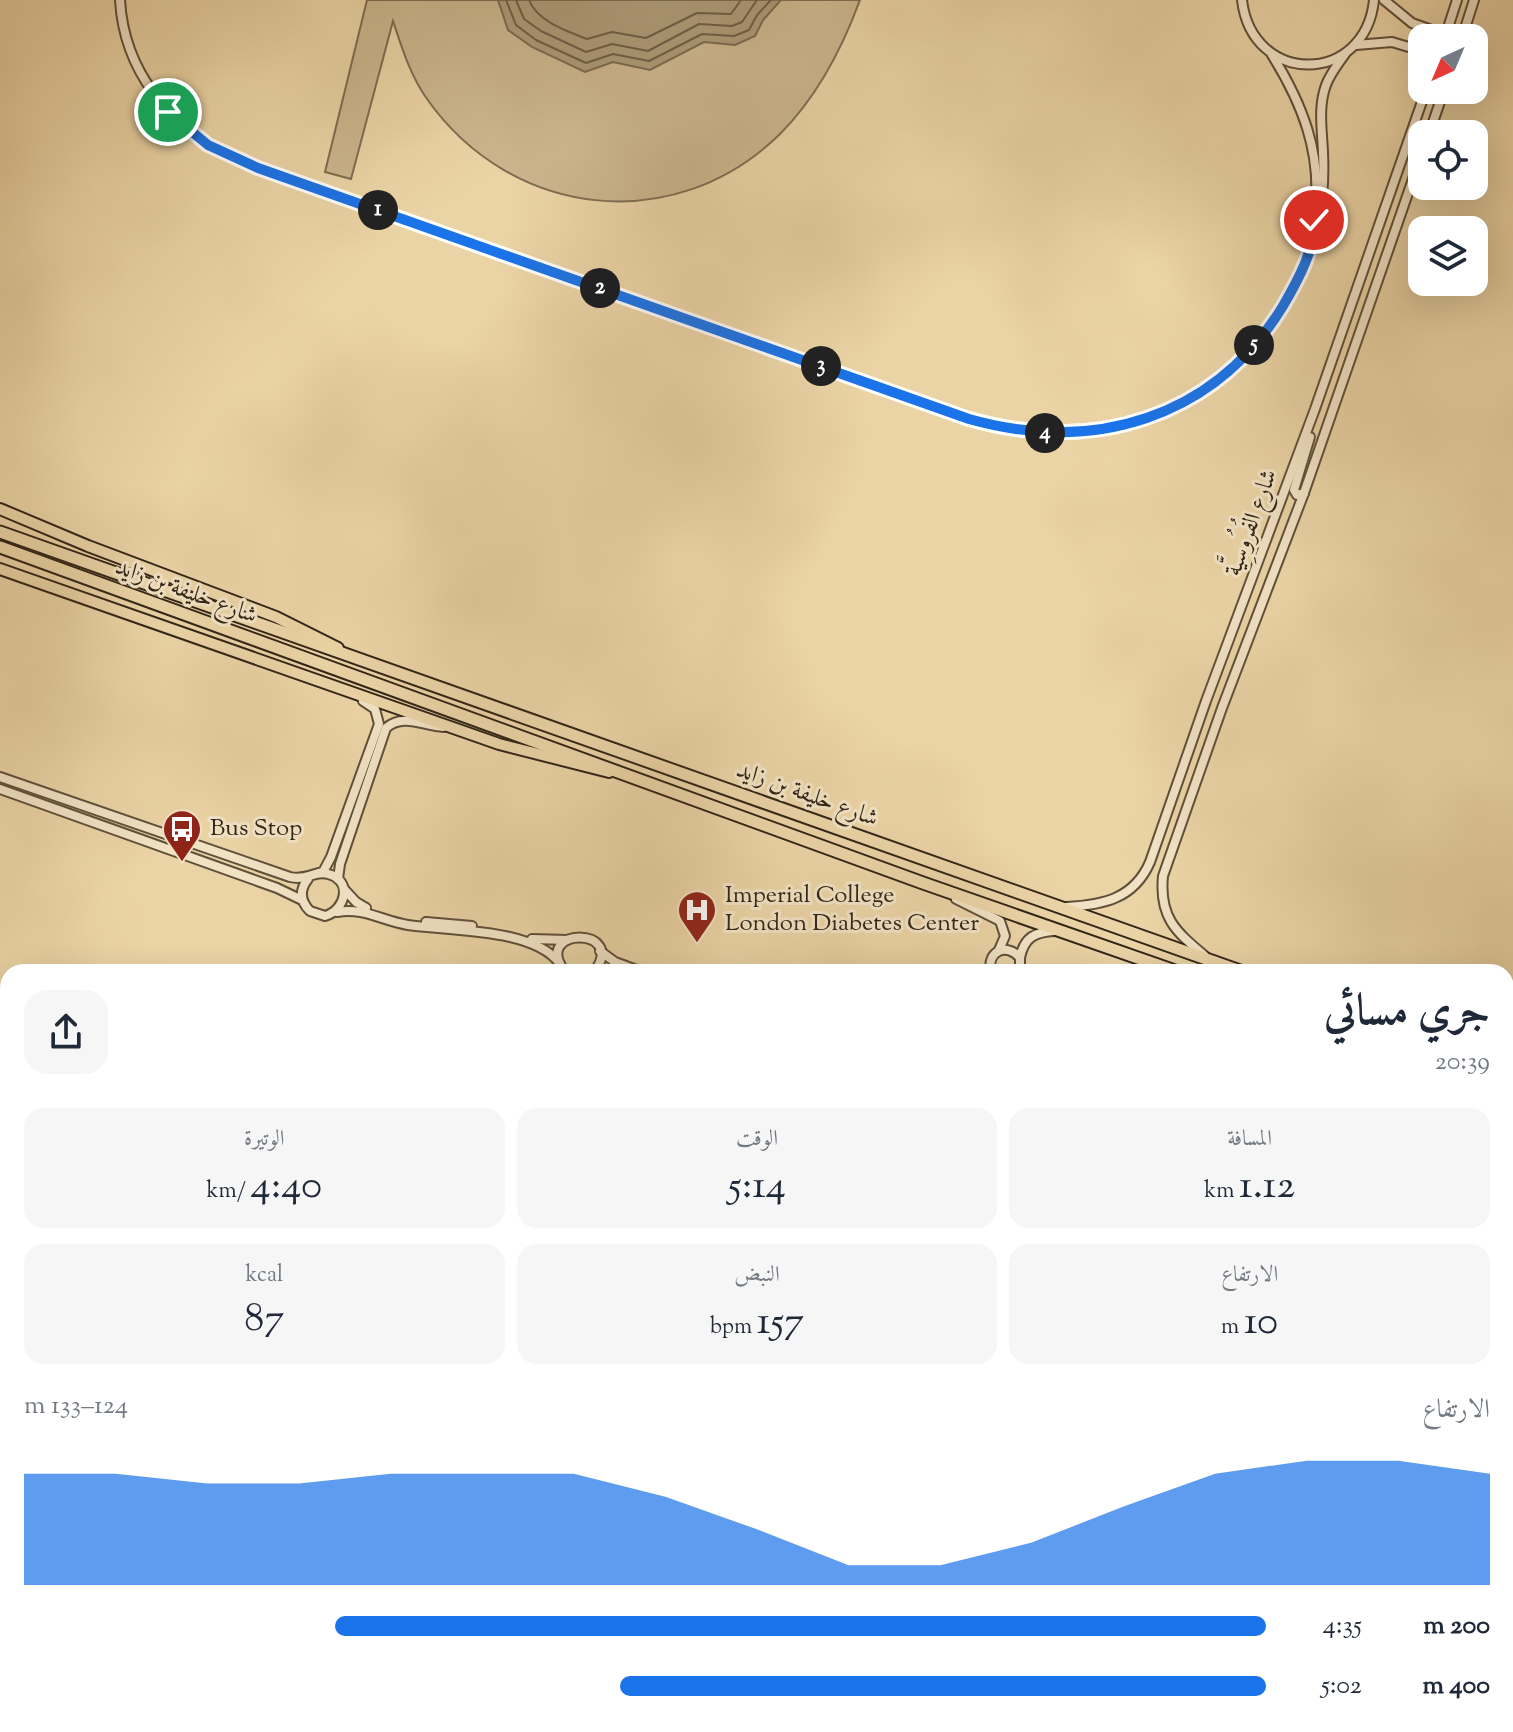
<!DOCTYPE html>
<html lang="ar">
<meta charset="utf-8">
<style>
:root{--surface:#fff;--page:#f6f6f7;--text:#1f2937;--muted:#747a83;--accent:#1a73e8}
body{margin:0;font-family:"Sorts Mill Goudy",Amiri,serif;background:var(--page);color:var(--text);direction:rtl;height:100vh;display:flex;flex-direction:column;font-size:30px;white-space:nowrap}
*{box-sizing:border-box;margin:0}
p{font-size:26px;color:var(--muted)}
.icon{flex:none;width:44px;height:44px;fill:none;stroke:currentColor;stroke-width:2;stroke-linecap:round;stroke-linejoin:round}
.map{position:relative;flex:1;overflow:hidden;direction:ltr}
.panel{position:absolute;left:0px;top:964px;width:1514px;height:768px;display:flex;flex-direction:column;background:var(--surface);border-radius:24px 24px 0 0;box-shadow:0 8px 32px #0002;direction:rtl}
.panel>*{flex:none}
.needle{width:52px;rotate:224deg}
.tools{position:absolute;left:1408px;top:24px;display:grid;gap:16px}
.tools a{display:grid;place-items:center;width:80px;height:80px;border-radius:16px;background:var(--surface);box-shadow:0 8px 32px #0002;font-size:40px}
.pin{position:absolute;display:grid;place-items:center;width:68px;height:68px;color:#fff;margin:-34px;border:4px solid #fff;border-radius:50%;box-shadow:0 2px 8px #0007}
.km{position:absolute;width:40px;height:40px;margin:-20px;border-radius:50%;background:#222;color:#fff;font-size:22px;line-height:40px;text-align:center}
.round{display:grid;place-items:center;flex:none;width:84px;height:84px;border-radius:24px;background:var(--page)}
.summary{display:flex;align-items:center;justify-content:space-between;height:136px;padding:0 24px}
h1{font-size:44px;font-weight:600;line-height:60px}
.figures{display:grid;grid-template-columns:repeat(3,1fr);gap:12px;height:136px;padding:8px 24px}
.figures div{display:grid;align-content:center;border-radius:20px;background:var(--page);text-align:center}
.figures b{font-size:40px;font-weight:600}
.figures small{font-size:22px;font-weight:400}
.figures p{font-size:22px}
.chart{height:224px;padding:16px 24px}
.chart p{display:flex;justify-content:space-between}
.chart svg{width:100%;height:144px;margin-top:8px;fill:var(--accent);opacity:.7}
ul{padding:0 24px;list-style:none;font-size:26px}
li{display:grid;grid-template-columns:128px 96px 1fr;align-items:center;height:60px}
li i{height:20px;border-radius:10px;background:var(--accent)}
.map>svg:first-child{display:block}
.green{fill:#cbb58d;stroke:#7e6d52;stroke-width:2}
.water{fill:#ab9875;stroke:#7b6a4f;stroke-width:2}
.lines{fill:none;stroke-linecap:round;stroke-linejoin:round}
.shore{stroke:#6e5e46;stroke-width:2}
.minor-casing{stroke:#60503a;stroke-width:12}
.major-casing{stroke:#322517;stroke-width:14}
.highway-casing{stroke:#322517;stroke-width:15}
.minor{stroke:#f1e2c4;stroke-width:8}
.major{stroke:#ead3a5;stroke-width:10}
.highway{stroke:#ead3a5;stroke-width:11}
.route-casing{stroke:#fff;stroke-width:16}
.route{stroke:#1a73e8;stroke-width:10}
.labels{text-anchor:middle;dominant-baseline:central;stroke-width:6;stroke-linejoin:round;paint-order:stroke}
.street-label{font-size:24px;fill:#322517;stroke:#f1e2c4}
.poi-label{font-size:24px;fill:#322517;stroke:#f1e2c4;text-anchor:start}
</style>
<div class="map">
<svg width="1513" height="1732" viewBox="0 0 1513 1732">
<rect width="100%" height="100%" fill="#ead3a5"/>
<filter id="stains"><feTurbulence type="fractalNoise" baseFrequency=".0025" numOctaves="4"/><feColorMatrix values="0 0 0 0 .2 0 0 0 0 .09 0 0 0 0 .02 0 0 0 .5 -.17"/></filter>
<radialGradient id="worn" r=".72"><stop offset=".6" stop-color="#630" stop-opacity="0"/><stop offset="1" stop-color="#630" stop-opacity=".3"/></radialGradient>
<!-- green -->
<path class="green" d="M367,0H860C842,49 817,97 780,134C674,238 511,218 427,99C410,75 402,48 393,21L351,179L325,172Z"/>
<!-- water -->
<polygon class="water" points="498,0 781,0 763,20 755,36 735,45 704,42 650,70 613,62 585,72 532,47 508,30"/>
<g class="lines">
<!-- shore -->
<g class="shore">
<polyline points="506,0 516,25 536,40 586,63 613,54 649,61 702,34 734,36 749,30 757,15 771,0"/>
<polyline points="516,0 524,19 541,31 586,52 612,44 648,51 699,24 732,26 742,22 757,0"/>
<path d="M529,0C537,21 566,31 587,39L612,32L646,38L697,13L731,14L741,0"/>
</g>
<defs>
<g id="minor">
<path d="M120,0C124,72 170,126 233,158L969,419C1132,466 1278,384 1318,218C1324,196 1324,174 1323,152C1322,129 1318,107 1326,85C1330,74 1338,64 1345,54"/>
<path d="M1242,0C1252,86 1365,86 1374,0"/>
<polyline points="1384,0 1412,23 1454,38"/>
<polyline points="1445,37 1457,0"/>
<polyline points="1462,38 1474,0"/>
<polyline points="1356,45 1392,42 1422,51"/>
<path d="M1272,55C1302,103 1322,153 1315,211"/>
<polyline points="1429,134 1444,90"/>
<polyline points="1304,493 1297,495 1294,490 1310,437"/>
<path d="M0,777L290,877C308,881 314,870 328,874C353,880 346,910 325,916L310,911C300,901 299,890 308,879"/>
<polyline points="0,789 277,888 302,900"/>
<polyline points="319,873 323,872 331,857 379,724 375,709 363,701"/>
<path d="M338,879L340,864L386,728C403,713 424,726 443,727"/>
<polyline points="344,889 356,902 366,908"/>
<polyline points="956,899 1000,921 1005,936 999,950"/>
<path d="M1066,907C1103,905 1134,899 1150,862L1206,701L1315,409L1426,90"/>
<path d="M337,912C364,907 382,921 408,925C449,931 535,928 560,964"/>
<polyline points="426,922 472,926"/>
<polyline points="532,939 567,940"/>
<polyline points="600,951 615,962 642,972"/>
<path d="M1205,956C1175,931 1159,917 1163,876L1222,708L1304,493L1422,153"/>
<path d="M1020,958C1024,937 1035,932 1055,931"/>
<path d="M565,972C530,926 629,926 594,972"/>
<path d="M991,972C986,951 1007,942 1020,958V972"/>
<polyline points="1506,1159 1513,1161"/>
<polyline points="1506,1257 1513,1259"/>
<polyline points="0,1295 8,1297"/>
<polyline points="1506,1400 1513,1402"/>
<polyline points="1506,1468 1513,1448"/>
<polyline points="1506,1638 1513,1641"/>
<polyline points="374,1724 395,1732"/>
<polyline points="981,1724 1011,1732"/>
<polyline points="1278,1724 1300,1732"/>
<polyline points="200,1732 203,1724"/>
<polyline points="423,1732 430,1724"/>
<polyline points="477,1732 480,1724"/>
<polyline points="727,1732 730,1724"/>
<polyline points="1155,1732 1158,1724"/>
<polyline points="1453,1732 1456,1724"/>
</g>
<g id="major">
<polyline points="0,509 88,546 276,617 338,648"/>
<polyline points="0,569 499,744 609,772"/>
</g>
<g id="highway">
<polyline points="0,532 1243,972"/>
<polyline points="0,547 923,883 1178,972"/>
<polyline points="1506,1066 1513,1069"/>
<polyline points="1506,1084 1513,1086"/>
</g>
</defs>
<!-- minor casing -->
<use href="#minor" class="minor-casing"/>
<!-- major casing -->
<use href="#major" class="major-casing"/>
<!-- highway casing -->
<use href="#highway" class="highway-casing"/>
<!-- minor -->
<use href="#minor" class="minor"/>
<!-- major -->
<use href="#major" class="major"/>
<!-- highway -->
<use href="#highway" class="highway"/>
</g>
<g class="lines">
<defs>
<path id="route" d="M168,112L208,145L258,168L969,419C1093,454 1214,419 1283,306C1297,282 1316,248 1314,220"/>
</defs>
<!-- route casing -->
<use href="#route" class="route-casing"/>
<!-- route -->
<use href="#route" class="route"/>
</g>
<!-- icons -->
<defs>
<symbol id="bus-pin" viewBox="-11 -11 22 30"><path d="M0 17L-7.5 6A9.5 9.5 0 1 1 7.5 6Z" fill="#8f2418" stroke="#f1e2c4"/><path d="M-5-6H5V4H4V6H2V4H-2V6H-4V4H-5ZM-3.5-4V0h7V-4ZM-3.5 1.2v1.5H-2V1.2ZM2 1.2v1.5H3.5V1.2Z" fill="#fff"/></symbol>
<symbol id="hospital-pin" viewBox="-11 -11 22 30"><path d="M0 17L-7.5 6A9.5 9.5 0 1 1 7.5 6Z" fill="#8f2418" stroke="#f1e2c4"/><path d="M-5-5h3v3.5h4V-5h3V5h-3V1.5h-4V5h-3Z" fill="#fff"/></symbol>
</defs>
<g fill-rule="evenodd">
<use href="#bus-pin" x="160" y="807" width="44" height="60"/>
<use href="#hospital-pin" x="675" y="888" width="44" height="60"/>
</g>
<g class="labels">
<!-- street labels -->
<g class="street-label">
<text transform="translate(1252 523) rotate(-70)">شارع الفُرُوسِيَّة</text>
<text transform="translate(186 592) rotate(20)">شارع خليفة بن زايد</text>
<text transform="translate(807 795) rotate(20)">شارع خليفة بن زايد</text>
</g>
<!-- poi labels -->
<g class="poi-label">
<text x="210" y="829">Bus Stop</text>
<text x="725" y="896">Imperial College<tspan x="725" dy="28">London Diabetes Center</tspan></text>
</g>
</g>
<rect width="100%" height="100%" filter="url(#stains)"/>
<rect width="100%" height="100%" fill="url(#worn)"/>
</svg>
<div class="tools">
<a><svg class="needle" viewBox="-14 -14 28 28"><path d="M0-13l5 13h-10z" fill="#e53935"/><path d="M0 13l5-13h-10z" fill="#747a83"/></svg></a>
<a><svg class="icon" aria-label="locate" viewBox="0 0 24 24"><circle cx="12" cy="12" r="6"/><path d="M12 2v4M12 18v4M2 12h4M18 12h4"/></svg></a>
<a><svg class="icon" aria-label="layers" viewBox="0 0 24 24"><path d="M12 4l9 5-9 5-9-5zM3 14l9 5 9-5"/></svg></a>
</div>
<div class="pin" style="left:168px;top:112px;background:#1e9e55"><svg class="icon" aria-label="arrive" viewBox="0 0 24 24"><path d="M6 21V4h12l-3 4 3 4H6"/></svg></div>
<div class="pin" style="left:1314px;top:220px;background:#d93025"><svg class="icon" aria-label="check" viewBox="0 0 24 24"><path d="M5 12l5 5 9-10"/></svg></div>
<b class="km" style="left:378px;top:210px">1</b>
<b class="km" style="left:600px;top:288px">2</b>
<b class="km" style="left:821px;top:366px">3</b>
<b class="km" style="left:1045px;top:433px">4</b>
<b class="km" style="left:1254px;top:345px">5</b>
<section class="panel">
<div class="summary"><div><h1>جري مسائي</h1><p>20:39</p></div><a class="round"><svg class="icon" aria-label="share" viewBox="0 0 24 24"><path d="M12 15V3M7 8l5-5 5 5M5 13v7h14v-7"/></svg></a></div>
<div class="figures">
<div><p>المسافة</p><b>1.12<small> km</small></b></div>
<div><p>الوقت</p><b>5:14</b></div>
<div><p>الوتيرة</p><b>4:40<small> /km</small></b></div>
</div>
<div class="figures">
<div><p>الارتفاع</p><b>10<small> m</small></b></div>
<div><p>النبض</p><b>157<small> bpm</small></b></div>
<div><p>kcal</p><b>87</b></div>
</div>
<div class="chart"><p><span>الارتفاع</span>124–133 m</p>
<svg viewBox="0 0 160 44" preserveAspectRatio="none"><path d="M0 44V10L10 10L20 13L30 13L40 10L50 10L60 10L70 17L80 27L90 38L100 38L110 31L120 20L130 10L140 6L150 6L160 10V44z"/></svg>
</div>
<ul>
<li><b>200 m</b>4:35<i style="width:75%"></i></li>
<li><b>400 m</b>5:02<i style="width:52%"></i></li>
</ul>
</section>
</div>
